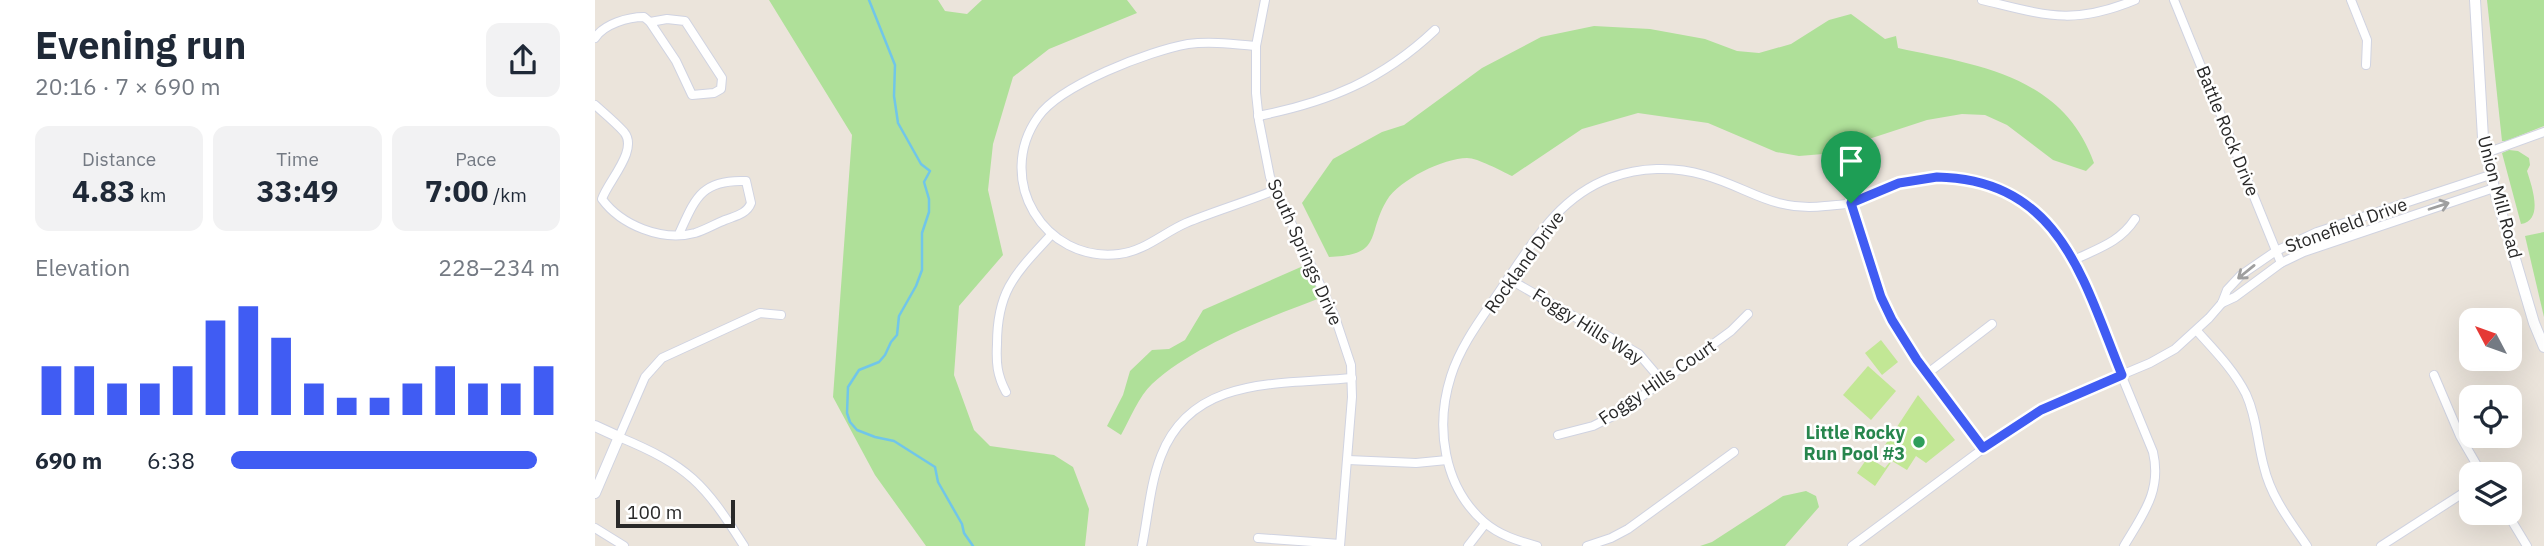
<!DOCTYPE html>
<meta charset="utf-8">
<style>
:root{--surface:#fff;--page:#f2f2f3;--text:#1f2937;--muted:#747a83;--accent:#405cf3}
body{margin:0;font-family:"IBM Plex Sans",sans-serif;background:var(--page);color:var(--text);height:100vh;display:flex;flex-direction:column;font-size:26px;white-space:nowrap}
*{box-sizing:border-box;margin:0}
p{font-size:23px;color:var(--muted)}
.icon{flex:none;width:38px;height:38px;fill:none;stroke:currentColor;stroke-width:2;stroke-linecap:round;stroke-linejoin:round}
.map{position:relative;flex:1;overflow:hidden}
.panel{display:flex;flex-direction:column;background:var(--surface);width:595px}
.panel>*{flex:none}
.needle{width:46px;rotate:311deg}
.tools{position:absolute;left:1864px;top:308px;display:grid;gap:14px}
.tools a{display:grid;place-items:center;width:63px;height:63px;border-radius:14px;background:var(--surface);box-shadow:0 7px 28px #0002;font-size:35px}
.scale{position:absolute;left:21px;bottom:18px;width:119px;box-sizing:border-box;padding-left:7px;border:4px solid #292929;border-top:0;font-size:19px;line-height:24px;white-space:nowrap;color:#292929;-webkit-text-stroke:5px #fff;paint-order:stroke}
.pin{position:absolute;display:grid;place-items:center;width:60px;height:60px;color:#fff;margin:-72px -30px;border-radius:50% 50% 50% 0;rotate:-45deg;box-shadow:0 0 7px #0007}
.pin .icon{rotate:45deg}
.round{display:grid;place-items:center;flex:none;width:74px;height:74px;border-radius:14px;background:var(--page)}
.head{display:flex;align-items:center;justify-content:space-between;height:119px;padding:0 35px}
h1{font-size:38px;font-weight:700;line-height:52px}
.stats{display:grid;grid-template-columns:repeat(3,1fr);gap:10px;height:119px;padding:7px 35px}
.stats div{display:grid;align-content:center;border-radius:14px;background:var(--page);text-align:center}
.stats b{font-size:30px;font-weight:700}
.stats small{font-size:19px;font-weight:400}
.stats p{font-size:19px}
.chart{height:196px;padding:14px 35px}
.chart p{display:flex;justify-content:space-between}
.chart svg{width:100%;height:126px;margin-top:7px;stroke:var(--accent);stroke-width:6}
ul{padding:0 35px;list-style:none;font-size:23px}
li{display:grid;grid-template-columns:112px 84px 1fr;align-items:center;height:52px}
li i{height:18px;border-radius:9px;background:var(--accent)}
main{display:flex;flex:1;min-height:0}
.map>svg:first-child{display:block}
.green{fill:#afe099}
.pitch{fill:#c2e795}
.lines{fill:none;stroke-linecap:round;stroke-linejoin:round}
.stream{stroke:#71c6e9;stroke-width:2.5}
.street-casing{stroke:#d0d3e1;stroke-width:10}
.secondary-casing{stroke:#d0d3e1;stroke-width:12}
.street{stroke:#fff;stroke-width:8}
.secondary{stroke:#fff;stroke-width:10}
.oneway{stroke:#9f9f9f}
.route-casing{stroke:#fff;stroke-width:14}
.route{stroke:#405cf3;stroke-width:9}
.leisure-dot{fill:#2e9e5b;stroke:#fff;stroke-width:2.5}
.labels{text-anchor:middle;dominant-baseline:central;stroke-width:5;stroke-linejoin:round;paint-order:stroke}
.street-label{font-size:18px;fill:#292929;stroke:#fff}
.leisure-label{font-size:18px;font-weight:bold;fill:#27864d;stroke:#fff;text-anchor:end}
</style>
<main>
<section class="panel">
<div class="head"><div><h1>Evening run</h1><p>20:16 · 7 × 690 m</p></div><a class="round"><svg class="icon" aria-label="share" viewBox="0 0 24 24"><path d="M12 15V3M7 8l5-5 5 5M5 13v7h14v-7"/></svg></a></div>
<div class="stats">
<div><p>Distance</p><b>4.83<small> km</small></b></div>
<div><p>Time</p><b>33:49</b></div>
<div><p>Pace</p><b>7:00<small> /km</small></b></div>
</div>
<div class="chart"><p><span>Elevation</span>228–234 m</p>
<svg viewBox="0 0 160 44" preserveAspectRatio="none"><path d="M5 44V27M15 44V27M25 44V33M35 44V33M45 44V27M55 44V11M65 44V6M75 44V17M85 44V33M95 44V38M105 44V38M115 44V33M125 44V27M135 44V33M145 44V33M155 44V27"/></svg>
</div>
<ul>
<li><b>690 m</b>6:38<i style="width:93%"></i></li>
</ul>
</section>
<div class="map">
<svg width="1949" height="546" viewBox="0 0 1949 546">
<rect width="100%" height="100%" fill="#ebe4db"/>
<!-- green -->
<g class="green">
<polygon points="174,0 343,0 350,11 372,14 387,0 532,0 542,13 454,49 418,77 398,144 393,190 408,255 364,306 359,375 379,430 395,446 459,455 478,467 494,509 490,546 331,546 280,475 238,397 257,135"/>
<polygon points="1892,0 1949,0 1949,126 1911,141 1907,141"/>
<path d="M1256,14L1290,39L1301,36L1303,48C1382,65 1468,75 1499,163L1491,171L1458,160L1412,125L1390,115L1367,114L1332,120L1228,154L1204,156L1181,152L1113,123L1043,113L987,129L917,176C906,171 883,158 872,158C849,158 804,180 792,200C771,235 789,255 734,257L707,203L738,159L787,132L809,125L887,68L946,37L999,26L1055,29L1110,39L1142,51L1164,53L1196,44L1234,20Z"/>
<path d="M1914,150L1923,151L1934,158L1935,165L1932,171C1937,187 1949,220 1926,224L1907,153Z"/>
<polygon points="1949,232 1949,317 1930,236"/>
<path d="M715,263L730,296C674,318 602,343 557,384C544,396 535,419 526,435L512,426L528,395L535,371L557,350L574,349L590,340L608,310Z"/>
<polygon points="1211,491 1221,496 1224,507 1190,546 1105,546 1117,542 1188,496"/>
</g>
<!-- pitch -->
<g class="pitch">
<polygon points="1286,340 1303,362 1287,375 1270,353"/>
<polygon points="1273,366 1301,391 1276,420 1248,395"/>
<polygon points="1323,395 1360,440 1331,463 1321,456 1312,470 1297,461 1280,486 1262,473 1273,457 1290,468 1297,459 1293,456 1297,450 1290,445"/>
</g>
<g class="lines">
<!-- stream -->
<polyline class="stream" points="274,0 300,65 299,96 303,123 326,164 335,171 329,182 334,199 334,212 327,233 327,270 321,286 304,316 302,335 296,342 290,355 284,362 264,370 253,387 252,413 255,422 262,430 280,437 299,441 340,467 343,482 367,524 369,533 378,546"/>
<defs>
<g id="street">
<polyline points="670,0 661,46 661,93 664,121 675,177 740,317 756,365 757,397 745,546"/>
<path d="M1387,0C1450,15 1477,26 1540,0"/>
<polyline points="1579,0 1686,263"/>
<polyline points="1756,0 1772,40 1771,65"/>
<path d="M0,38C9,24 33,17 49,17L55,22L81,61L97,95L119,93L126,89L127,78L90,21L72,19L55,22"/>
<path d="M661,46C639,44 615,41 593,44C554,51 465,85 443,117C399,179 449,263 524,254C550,251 568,233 591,223C620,211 651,202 680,190"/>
<path d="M0,105C9,113 21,123 29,132C44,150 13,181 7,199C26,225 67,242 100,233C110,230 120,224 130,220C140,216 152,214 156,203L151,181C106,179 100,199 84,234"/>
<path d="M663,116C734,102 787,80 840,30"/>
<polyline points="1891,153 1949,132"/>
<polyline points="1256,203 1286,297 1297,320 1322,360 1388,448"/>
<path d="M1479,260C1504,248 1525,242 1540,219"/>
<polyline points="914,279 1044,354 1067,381"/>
<polyline points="1627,303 1640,297 1686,263 1709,252 1899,188"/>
<path d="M1602,331C1620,351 1639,370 1651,394C1662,418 1662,442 1669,467C1676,497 1695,521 1712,546"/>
<polyline points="1333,373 1397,324"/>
<polyline points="1839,375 1865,436 1887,474"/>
<path d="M411,392C402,375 401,363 402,344C402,290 421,273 456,235"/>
<polyline points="963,435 998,426 1024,413 1136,331 1153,314"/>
<polyline points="753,460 821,463 852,460"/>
<polyline points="1912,513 1932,546"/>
<polyline points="0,528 29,546"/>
<polyline points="663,538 745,544"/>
<path d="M149,546C109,483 94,466 24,437L50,377L67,358L165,313L186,315"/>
<path d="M547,546C553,517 555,484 566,456C597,375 685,385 757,378"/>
<polyline points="873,546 890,524"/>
<path d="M942,546C923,541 904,535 889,522C848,486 840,426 856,376C867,341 893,310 912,280C940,239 966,196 1015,178C1045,167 1079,166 1109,175C1155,188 1177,212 1230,206C1239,205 1248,205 1256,203C1273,198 1289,188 1305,183C1380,160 1441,199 1479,260L1558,452C1567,491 1548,514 1529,546"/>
<polyline points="992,546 1016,538 1033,529 1139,452"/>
<polyline points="1257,546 1420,425 1464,401 1555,363 1580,349 1614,318 1627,303 1632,290 1646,275 1681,251 1722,232 1895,175"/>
<polyline points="1786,546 1876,488"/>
</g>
<g id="secondary">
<polyline points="1880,0 1888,138 1899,188 1939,323 1949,347"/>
<polyline points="0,426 24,437 0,493"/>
</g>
</defs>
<!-- street casing -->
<use href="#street" class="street-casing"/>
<!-- secondary casing -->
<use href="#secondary" class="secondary-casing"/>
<!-- street -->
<use href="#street" class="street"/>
<!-- secondary -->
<use href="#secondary" class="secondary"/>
</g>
<!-- one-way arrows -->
<defs><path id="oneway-shaft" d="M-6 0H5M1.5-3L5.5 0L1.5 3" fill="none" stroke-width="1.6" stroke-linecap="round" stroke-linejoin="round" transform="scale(1.75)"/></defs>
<g class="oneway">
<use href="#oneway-shaft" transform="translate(1844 206) rotate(-18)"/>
<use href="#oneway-shaft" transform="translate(1651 272) rotate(141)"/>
</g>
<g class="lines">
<defs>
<path id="route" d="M1342,177C1466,180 1488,280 1527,375L1446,410L1388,448L1322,360L1297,320L1286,297L1256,203L1304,183Z"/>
</defs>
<!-- route casing -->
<use href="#route" class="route-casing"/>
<!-- route -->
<use href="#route" class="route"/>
</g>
<!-- markers -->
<circle class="leisure-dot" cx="1324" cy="442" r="7"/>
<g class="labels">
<!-- street labels -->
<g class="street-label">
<text transform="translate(1633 131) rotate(68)">Battle Rock Drive</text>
<text transform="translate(1905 197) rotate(75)">Union Mill Road</text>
<text transform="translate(1751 225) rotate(-20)">Stonefield Drive</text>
<text transform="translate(710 252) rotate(66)">South Springs Drive</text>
<text transform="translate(929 262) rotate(-54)">Rockland Drive</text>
<text transform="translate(993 326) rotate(32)">Foggy Hills Way</text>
<text transform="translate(1062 382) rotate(-34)">Foggy Hills Court</text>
</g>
<!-- leisure labels -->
<g class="leisure-label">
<text x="1310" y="432">Little Rocky<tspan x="1310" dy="21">Run Pool #3</tspan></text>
</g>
</g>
</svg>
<div class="tools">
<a><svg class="needle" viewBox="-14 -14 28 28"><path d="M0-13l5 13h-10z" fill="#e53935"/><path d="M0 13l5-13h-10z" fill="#747a83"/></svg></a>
<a><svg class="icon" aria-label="locate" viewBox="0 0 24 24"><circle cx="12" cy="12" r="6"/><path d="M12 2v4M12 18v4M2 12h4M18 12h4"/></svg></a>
<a><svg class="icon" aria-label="layers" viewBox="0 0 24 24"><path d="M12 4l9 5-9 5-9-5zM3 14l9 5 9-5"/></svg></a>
</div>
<div class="scale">100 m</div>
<div class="pin" style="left:1256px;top:203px;background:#1e9e55"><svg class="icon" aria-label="arrive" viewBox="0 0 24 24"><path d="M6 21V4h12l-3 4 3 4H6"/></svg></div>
</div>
</main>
